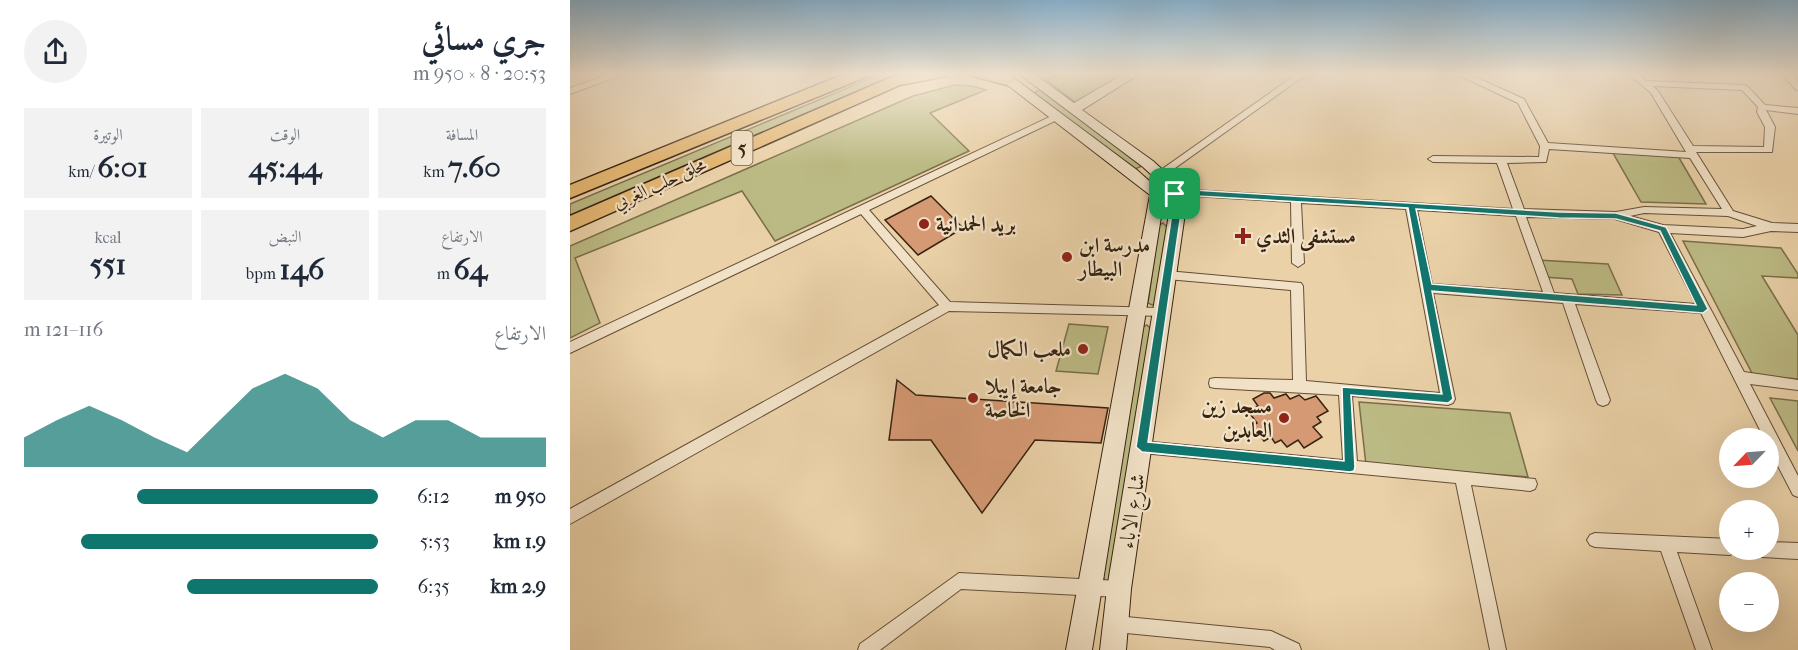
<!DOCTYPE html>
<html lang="ar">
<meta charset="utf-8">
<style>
:root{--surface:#fff;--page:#f2f2f3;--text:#1f2937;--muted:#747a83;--accent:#0f766e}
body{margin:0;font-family:"IM FELL French Canon",Amiri,serif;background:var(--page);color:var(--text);direction:rtl;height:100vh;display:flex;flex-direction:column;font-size:22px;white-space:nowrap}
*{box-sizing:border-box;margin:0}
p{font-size:20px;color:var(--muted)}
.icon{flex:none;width:33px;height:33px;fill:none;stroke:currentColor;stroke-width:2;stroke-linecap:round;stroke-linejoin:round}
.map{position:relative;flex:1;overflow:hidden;direction:ltr}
.drawer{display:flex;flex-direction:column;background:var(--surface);width:570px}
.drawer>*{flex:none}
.needle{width:39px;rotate:245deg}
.tools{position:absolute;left:1149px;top:428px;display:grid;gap:12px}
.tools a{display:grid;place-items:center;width:60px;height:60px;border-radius:50%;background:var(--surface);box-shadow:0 6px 24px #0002;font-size:30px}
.pin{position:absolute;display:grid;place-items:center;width:51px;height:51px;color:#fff;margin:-26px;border-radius:12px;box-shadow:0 3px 9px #0006}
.round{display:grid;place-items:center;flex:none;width:63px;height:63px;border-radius:32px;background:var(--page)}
.headline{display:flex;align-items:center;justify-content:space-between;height:102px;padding:0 24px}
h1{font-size:33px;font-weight:700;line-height:45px}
.stats{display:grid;grid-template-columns:repeat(3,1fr);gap:9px;height:102px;padding:6px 24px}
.stats div{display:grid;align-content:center;border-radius:0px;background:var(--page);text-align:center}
.stats b{font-size:30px;font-weight:700}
.stats small{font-size:16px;font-weight:400}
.stats p{font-size:16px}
.chart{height:168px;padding:12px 24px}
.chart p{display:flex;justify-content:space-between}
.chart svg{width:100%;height:108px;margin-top:6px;fill:var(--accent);opacity:.7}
ul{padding:0 24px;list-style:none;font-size:20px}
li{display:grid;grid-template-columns:96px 72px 1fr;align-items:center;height:45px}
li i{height:15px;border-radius:8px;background:var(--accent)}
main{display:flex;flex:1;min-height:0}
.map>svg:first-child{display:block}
.green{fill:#bcba84;stroke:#7a6e4a;stroke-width:1.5}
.building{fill:#d59974;stroke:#372310;stroke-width:1.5}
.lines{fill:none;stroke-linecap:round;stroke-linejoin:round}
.street-casing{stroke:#644e36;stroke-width:2}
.secondary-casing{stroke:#372310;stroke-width:2}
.highway-casing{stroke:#372310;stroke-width:3}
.street{fill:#f1e1c6;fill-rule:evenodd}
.secondary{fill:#f1e1c6;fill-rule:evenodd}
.highway{fill:#e5b874;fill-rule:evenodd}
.route{fill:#0f766e;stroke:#fff;stroke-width:1.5;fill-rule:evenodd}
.poi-dot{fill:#8f2418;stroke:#f1e1c6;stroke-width:2}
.labels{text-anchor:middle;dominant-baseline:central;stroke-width:4.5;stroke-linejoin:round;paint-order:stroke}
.far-street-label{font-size:18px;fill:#372310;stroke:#f1e1c6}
.shield{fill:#f1e1c6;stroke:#6f5c47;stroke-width:1.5}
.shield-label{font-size:20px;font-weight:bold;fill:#372310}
.poi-label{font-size:21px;font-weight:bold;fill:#372310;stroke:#f1e1c6;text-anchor:start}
.street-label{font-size:21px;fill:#372310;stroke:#f1e1c6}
</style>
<main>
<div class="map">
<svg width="1228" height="650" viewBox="0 0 1228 650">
<rect width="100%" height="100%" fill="#ead1a8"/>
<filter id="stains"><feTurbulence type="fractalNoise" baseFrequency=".00333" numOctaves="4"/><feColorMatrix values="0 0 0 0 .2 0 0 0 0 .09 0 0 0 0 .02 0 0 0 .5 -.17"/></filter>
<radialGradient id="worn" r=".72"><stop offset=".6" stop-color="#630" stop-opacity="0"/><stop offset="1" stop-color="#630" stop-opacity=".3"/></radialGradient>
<!-- green -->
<g class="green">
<polygon points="313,73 328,73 312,84 0,217 0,204"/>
<polygon points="490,73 559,73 507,104 477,80"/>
<polygon points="385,85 402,86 416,90 360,113 399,151 205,241 172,191 5,258 30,323 0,338 0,246 343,96"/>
<polygon points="470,90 572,166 565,169 464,93"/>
<polygon points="1043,153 1108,156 1136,204 1071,202"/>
<polygon points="593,223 597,227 587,304 582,305 578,303 589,225"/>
<polygon points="1113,241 1211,248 1228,274 1228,278 1192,276 1228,335 1228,379 1183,375"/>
<polygon points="967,260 1038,264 1052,295 1008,294 1002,279 973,277"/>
<polygon points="499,324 538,327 528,374 486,371"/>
<polygon points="577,325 582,330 544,580 536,583 532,574 572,327"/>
<polygon points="1200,398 1228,401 1228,451"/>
<polygon points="789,402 940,413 958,477 796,465"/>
</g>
<!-- building -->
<g class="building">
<polygon points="361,196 393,228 348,255 315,220"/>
<polygon points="327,380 346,395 538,408 531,443 465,440 412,513 361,440 319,440"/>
<polygon points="694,393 700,393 704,398 716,394 720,399 729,395 735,400 746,396 758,411 747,417 751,422 743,427 752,437 734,448 728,440 717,447 711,440 705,443 701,437 694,441 682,426 687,423 678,411 688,406 683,399"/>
</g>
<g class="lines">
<defs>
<g id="street">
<polygon points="43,73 57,73 0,94 0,88"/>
<polygon points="728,73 738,73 594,176 588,176 588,172"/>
<path d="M884,73H896L954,99L978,143L1116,152L1081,93L1058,73H1068L1076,81L1174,85L1177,86L1195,105L1228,108V114L1196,110L1205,127L1202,152H1126L1163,211L1202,223L1228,224V232L1201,231L1173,237L1100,233L1174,372L1228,380V390L1180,384L1228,476V497L1223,495L1198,447V438H1194L1131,313L1005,304L1040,400L1038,404L1033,406L1028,404L1026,400L993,303L863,293L885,399L883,403L878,405L782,396L787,461L965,479L967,484L965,489L960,491L901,485L936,650H920L886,483L572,453L567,451L565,447L567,443L572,441L773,460L769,395L645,388L640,387L639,383L640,379L645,378L723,380L721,290L597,279L591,275L597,271L731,283L733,286L736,381L870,393L836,209L731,203L734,263L728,267L722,263L721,202L606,195L601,192L606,189L943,209L927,163L863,162L858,159L863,156L969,157L970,146L948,103ZM1083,86L1172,90L1188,107L1187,112L1195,127L1194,147L1123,146L1088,91ZM979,149L1120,158L1152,209L1074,207L1046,212L954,209L937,163L976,162ZM847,210L946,216L973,292L862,284ZM1074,213L1158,216L1187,226L1173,229L1093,225L1060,216ZM956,217L1045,219L1089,232L1126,304L984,293Z"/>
<polygon points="1212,73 1221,73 1228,82 1228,90 1225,89"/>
<polygon points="486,114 490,117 489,119 299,210 380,302 590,308 594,310 596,313 594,316 379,311 0,524 0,509 369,305 291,214 0,353 0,342"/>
<polygon points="1025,533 1160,539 1160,549 1167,549 1165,552 1160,555 1107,552 1142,650 1126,650 1091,551 1025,547 1020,545 1017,540 1020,535"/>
<polygon points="1198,542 1228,543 1228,559 1192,557 1187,554 1184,549 1198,549"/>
<polygon points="389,573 549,581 555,583 557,589 555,595 549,597 391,589 310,650 288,650 290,644"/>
<polygon points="546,616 701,631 729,644 731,650 705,650 700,647 546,632 540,630 538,624 540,618"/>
</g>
<g id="secondary">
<polygon points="422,73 437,73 567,170 587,188 590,191 588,194 594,198 522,650 496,650 580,195"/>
<polygon points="448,73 463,73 504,103 555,73 571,73 512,110 583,161 608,184 610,187 609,190 613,194 614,220 561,589 556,650 530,650 537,589 598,220 597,194 599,191 573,167"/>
</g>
<g id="highway">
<polygon points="277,73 299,73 298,76 0,198 0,185"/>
<polygon points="331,73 377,73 376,76 330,85 0,231 0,216"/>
<polygon points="401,73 429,73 443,77 445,80 437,85 402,76"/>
</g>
</defs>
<!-- street casing -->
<use href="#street" class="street-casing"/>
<!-- secondary casing -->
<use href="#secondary" class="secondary-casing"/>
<!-- highway casing -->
<use href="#highway" class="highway-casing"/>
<!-- street -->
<use href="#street" class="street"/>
<!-- secondary -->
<use href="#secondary" class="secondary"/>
<!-- highway -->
<use href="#highway" class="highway"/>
</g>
<!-- sky -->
<linearGradient id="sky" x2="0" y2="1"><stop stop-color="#89b4d2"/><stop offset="0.45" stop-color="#f6ead8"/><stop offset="1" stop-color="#f6ead8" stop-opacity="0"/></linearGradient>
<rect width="1228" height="164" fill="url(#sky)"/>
<!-- route -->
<path class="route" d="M606,189L989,212L1046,213L1096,227L1138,309L1133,313L862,291L883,399L878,403L781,395L785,467L784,471L780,472L572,452L566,447L601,220V194ZM609,195L838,208L872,394L772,387L774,461L578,442L610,220ZM846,209L989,218L1046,219L1090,231L1126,305L862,284Z"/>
<!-- markers -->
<g class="poi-dot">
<circle cx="354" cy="224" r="6"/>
<path d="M670 227h6v6h6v6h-6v6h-6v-6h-6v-6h6z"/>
<circle cx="497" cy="257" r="6"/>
<circle cx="513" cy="349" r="6"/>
<circle cx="403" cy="398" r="6"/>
<circle cx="714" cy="418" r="6"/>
</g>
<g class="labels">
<!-- far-street labels -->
<g class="far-street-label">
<text transform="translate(90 184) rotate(-24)">محلق حلب الغربي</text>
</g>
<!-- shield labels -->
<rect class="shield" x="161.5" y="131" width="21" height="34" rx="4.5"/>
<g class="shield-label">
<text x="172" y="148">5</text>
</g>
<!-- poi labels -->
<g class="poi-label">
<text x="366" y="224">بريد الحمدانية</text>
<text x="686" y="236">مستشفى الثدي</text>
<text x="509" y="245">مدرسة ابن<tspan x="509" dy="24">البيطار</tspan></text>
<text x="501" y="349" text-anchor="end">ملعب الكمال</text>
<text x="415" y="386">جامعة إيبلا<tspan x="415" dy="24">الخاصة</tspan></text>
<text x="702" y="406" text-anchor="end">مسجد زين<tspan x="702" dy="24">العابدين</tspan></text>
</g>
<!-- street labels -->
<g class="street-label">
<text transform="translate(562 511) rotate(-81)">شارع الاباء</text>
</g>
</g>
<rect width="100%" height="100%" filter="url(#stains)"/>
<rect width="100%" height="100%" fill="url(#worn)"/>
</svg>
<div class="tools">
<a><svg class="needle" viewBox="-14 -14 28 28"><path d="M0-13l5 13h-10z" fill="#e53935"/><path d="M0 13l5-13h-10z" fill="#747a83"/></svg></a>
<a>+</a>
<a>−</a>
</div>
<div class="pin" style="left:605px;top:194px;background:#1e9e55"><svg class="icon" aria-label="arrive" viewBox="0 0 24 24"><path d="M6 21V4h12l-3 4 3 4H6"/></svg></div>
</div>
<section class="drawer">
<div class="headline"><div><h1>جري مسائي</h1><p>20:53 · 8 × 950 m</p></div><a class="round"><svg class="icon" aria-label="share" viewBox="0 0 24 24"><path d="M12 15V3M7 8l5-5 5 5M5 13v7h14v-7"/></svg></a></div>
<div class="stats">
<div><p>المسافة</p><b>7.60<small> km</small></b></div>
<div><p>الوقت</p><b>45:44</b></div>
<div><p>الوتيرة</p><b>6:01<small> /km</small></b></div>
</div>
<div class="stats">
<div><p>الارتفاع</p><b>64<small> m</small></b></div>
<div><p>النبض</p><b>146<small> bpm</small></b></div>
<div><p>kcal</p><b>551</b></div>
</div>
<div class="chart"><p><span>الارتفاع</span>116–121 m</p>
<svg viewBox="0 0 160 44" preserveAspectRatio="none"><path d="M0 44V32L10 25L20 19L30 25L40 32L50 38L60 25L70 12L80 6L90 12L100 25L110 32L120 25L130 25L140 32L150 32L160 32V44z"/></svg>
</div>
<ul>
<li><b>950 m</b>6:12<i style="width:68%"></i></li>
<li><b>1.9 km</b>5:53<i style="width:84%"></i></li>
<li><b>2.9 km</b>6:35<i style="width:54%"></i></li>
</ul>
</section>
</main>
